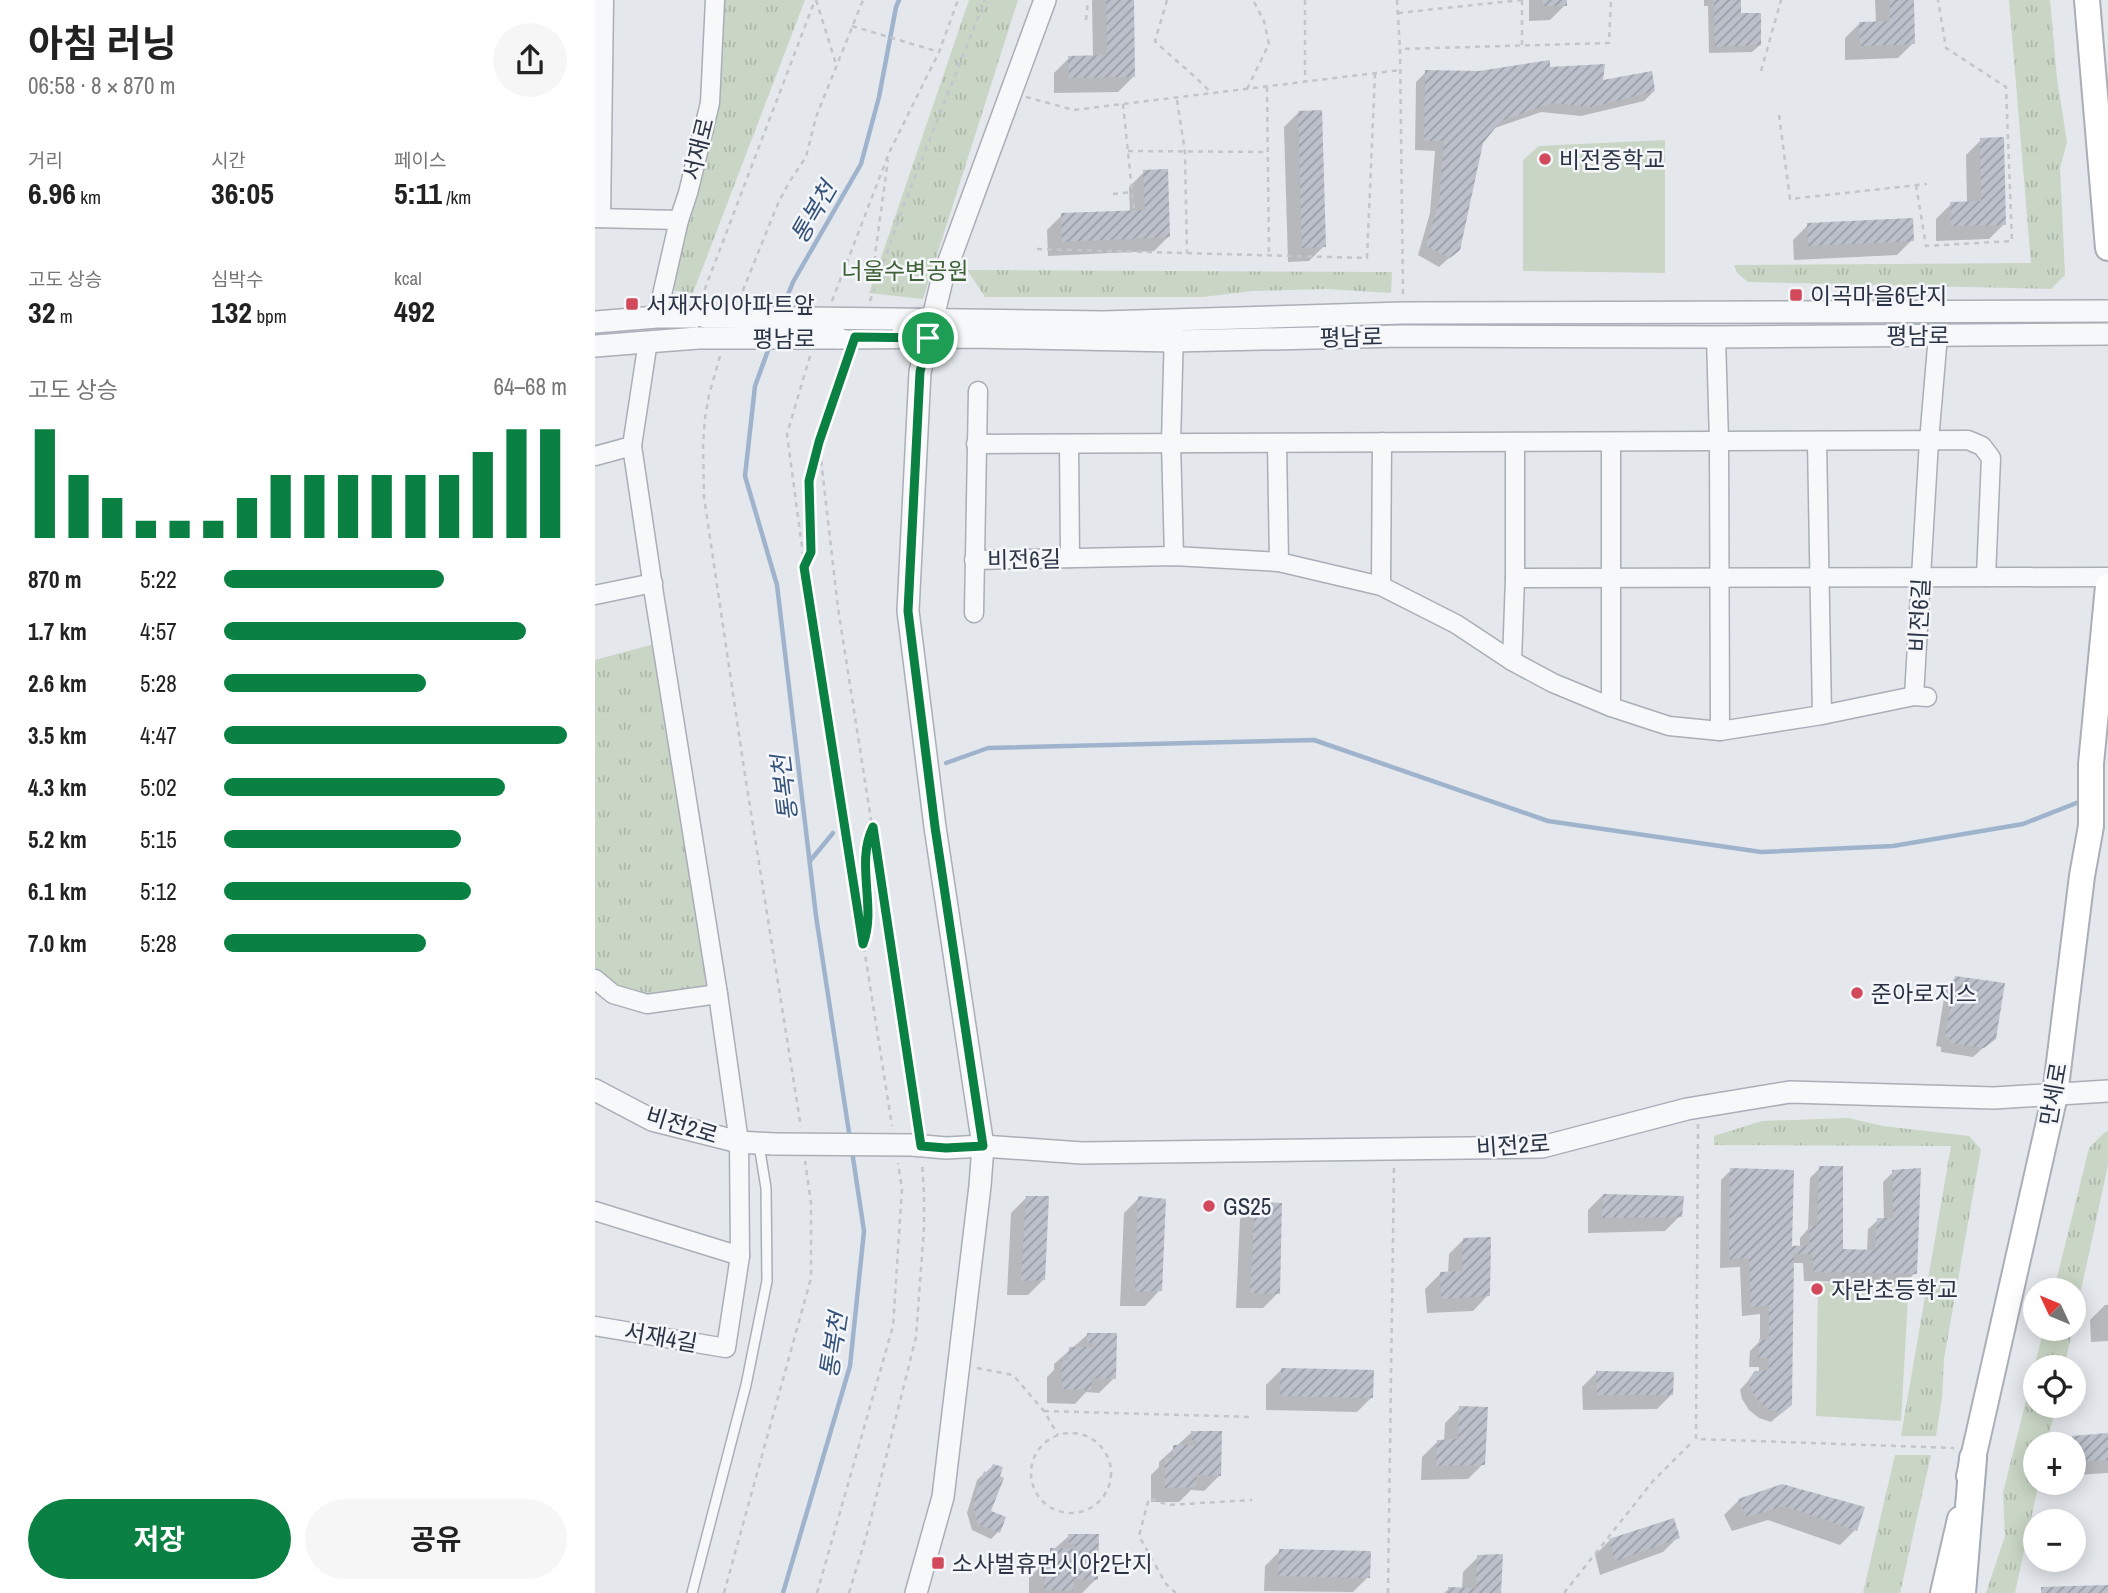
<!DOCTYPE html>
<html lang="ko">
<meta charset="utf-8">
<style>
:root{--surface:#fff;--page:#f6f6f6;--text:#222;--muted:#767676;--accent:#0b8043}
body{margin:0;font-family:"Archivo Narrow","Noto Sans KR",sans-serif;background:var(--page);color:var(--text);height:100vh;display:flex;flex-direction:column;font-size:26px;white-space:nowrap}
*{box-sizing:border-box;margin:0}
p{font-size:23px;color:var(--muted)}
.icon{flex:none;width:38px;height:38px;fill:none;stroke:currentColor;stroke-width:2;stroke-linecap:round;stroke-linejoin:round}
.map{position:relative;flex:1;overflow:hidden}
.drawer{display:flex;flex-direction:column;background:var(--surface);width:595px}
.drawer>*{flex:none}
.needle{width:46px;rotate:314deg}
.fabs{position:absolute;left:1428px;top:1278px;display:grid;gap:14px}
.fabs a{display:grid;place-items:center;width:63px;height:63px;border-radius:50%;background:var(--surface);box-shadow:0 4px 18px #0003;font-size:35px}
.pin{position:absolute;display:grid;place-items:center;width:60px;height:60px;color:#fff;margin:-30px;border:4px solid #fff;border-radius:50%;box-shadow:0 2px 7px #0007}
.round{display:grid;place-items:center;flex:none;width:74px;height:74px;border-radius:37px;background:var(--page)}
.overview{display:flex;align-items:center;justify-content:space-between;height:119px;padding:0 28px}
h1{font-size:38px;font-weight:700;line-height:52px}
.figures{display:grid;grid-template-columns:repeat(3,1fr);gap:10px;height:119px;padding:7px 28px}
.figures div{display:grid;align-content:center}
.figures b{font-size:30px;font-weight:700}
.figures small{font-size:19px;font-weight:400}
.figures p{font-size:19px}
.chart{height:196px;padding:14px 28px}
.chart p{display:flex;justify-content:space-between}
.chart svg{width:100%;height:126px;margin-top:7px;stroke:var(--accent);stroke-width:6}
.action{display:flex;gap:14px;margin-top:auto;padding:14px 28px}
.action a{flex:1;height:80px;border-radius:42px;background:var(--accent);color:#fff;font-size:28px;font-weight:700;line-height:80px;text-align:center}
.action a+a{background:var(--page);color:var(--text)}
ul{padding:0 28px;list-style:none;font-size:23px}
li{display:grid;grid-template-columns:112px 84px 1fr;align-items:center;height:52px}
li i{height:18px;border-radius:9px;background:var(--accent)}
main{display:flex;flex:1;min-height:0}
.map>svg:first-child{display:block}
.grass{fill:url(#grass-tufts)}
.pitch{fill:#c9d6c5}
.shadow{fill:#0003}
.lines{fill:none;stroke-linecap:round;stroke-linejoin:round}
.stream{stroke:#9fb4cc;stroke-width:4.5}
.building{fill:url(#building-hatch)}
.service-casing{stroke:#a9aeb7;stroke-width:12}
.minor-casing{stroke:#a9aeb7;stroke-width:21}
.tertiary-casing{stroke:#a9aeb7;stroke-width:24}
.secondary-casing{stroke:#a9aeb7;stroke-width:28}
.primary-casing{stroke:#a3abb8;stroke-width:30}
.path{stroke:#c2c5cb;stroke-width:2.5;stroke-dasharray:5 5;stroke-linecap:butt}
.service{stroke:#f7f8fa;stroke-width:9}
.minor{stroke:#f7f8fa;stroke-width:18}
.tertiary{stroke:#f7f8fa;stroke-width:21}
.secondary{stroke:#fff;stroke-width:24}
.primary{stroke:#fff;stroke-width:26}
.tertiary-bridge-casing{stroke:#a9aeb7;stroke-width:24;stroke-linecap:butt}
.tertiary-bridge{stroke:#f7f8fa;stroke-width:21}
.route-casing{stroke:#fff;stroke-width:14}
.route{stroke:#0b8043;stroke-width:9}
.poi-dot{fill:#d1495b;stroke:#f4f6f9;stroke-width:2.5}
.labels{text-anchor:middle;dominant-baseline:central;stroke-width:5;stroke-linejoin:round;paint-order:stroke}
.street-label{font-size:23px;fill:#2b3445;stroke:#f4f6f9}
.poi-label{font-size:23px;fill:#2b3445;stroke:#f4f6f9;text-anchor:start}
.park-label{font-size:23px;fill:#3f6138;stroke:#f4f6f9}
.water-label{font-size:24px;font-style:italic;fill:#34527a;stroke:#f4f6f9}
</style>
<main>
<section class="drawer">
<div class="overview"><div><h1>아침 러닝</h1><p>06:58 · 8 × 870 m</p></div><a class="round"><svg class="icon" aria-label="share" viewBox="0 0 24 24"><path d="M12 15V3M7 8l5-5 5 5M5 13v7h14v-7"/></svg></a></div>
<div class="figures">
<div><p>거리</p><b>6.96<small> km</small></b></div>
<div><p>시간</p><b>36:05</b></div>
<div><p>페이스</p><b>5:11<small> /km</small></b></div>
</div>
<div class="figures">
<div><p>고도 상승</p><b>32<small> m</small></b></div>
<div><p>심박수</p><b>132<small> bpm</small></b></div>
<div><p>kcal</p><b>492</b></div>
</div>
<div class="chart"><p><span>고도 상승</span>64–68 m</p>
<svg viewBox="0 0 160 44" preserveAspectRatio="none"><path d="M5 44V6M15 44V22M25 44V30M35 44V38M45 44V38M55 44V38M65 44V30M75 44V22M85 44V22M95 44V22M105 44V22M115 44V22M125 44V22M135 44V14M145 44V6M155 44V6"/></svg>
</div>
<ul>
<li><b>870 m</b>5:22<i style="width:64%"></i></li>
<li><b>1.7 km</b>4:57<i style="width:88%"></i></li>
<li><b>2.6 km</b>5:28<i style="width:59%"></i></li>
<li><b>3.5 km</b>4:47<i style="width:100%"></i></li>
<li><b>4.3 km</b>5:02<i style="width:82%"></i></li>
<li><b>5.2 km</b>5:15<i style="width:69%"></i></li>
<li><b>6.1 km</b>5:12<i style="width:72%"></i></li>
<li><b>7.0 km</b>5:28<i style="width:59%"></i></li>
</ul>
<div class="action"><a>저장</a><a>공유</a></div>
</section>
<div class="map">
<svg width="1513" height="1593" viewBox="0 0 1513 1593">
<defs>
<pattern id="grass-tufts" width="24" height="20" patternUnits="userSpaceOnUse" patternTransform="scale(1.75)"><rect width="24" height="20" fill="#c9d6c5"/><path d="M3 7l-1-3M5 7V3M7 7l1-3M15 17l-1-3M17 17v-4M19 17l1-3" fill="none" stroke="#adb8ab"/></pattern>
<pattern id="building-hatch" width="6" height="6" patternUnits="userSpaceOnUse" patternTransform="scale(1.75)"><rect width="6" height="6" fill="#bbc0ca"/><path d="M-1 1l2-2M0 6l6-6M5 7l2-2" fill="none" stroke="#989da6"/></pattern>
</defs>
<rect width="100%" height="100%" fill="#e4e7ec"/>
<!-- grass -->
<g class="grass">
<polygon points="122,0 210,0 98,293 80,291 78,284"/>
<polygon points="374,0 423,0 328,299 274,293"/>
<polygon points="1414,0 1455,0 1462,79 1472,142 1465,168 1470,275 1456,289 1153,282 1142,273 1139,265 1436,263"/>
<polygon points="372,270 797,272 796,293 732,289 657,291 608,297 390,297"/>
<polygon points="67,642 123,994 52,1004 0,979 0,660"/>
<polygon points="1253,1118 1288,1126 1374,1136 1386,1149 1349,1359 1347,1397 1341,1436 1306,1436 1356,1146 1119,1145 1119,1136 1167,1121"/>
<polygon points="1513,1131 1513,1165 1479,1323 1479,1290 1459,1290 1494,1148 1509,1133"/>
<polygon points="1449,1328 1478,1328 1469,1367 1440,1367 1440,1405 1461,1405 1452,1444 1440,1444 1440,1482 1444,1482 1420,1593 1391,1593 1410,1536 1408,1493"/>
<polygon points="1300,1455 1336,1455 1305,1593 1268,1593"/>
</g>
<!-- pitch -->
<g class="pitch">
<polygon points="1070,140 1070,273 928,271 928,160 944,146"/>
<polygon points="1314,1280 1306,1421 1221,1416 1223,1283"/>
</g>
<!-- shadow -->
<g class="shadow">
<polygon points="497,0 537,0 538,77 523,92 459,93 459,73 474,58 498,57"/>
<polygon points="934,0 970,0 970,5 955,20 934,21"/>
<polygon points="1109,0 1144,0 1145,15 1165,45 1157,52 1114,53 1113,6 1109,6"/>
<polygon points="1280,0 1317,0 1318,43 1303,58 1250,60 1250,38 1265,23 1281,23"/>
<polygon points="953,69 1006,83 1059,91 1049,101 986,116 946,112 897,129 887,142 864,249 844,267 823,255 835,213 840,151 820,150 821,82 831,72 884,73"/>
<polygon points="704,112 729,246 714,261 693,262 689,127"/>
<polygon points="1386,140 1409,224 1394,239 1341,241 1341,219 1356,204 1372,203 1371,155"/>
<polygon points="549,172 574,236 559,251 453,256 452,230 467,215 535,212 534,187"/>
<polygon points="1213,225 1317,240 1302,255 1199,260 1198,240"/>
<polygon points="1361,977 1399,1038 1378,1057 1346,1052 1346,1047 1341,1046 1351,987"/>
<polygon points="1225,1168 1246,1251 1272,1251 1273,1229 1283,1220 1289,1220 1288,1182 1298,1172 1320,1273 1310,1283 1209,1281 1208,1263 1197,1263 1196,1405 1176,1422 1164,1418 1154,1410 1147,1399 1145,1390 1161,1372 1164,1372 1164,1367 1154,1367 1155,1351 1165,1341 1165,1314 1147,1316 1145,1267 1125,1268 1126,1180 1136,1170 1195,1247 1205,1247 1205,1238 1213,1229 1215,1178"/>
<polygon points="1008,1195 1085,1216 1070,1231 993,1233 993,1210"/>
<polygon points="431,1198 448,1280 433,1295 412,1295 416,1213"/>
<polygon points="544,1198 565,1290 550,1306 525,1306 529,1213"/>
<polygon points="660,1204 683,1293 668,1308 641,1308 645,1219"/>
<polygon points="869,1239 893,1295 878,1311 832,1313 830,1289 845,1274 853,1274 854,1254"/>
<polygon points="1510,1305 1513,1305 1513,1341 1496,1342 1495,1320"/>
<polygon points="492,1335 520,1335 519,1378 504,1393 491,1392 480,1404 452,1403 452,1377 459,1370 459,1364"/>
<polygon points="686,1370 777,1397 762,1412 671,1410 671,1385"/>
<polygon points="1002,1372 1077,1394 1062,1409 988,1410 987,1387"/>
<polygon points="865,1408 888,1464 873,1479 826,1480 827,1457 842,1442 849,1442 850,1423"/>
<polygon points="597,1432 625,1432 624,1476 609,1491 596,1490 584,1502 556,1502 556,1475 564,1467 564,1462"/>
<polygon points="1513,1435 1513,1473 1479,1475 1479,1444 1472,1444 1478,1437"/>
<polygon points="398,1466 394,1512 403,1532 396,1539 377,1530 372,1513 382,1480"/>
<polygon points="1187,1486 1260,1530 1245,1545 1173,1520 1137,1531 1129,1515 1144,1500"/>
<polygon points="474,1536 502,1536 501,1579 487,1593 434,1593 434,1578 441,1571 441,1565"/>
<polygon points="1083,1537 1068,1552 1005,1575 1000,1555 1015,1540"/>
<polygon points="685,1551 773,1577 758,1592 669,1591 670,1566"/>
<polygon points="883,1557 904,1593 849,1593 854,1589 867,1589 868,1572"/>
</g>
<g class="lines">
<!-- stream -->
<g class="stream">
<polyline points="187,310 198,282 266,164 284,97 301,7 304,0"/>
<polyline points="175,345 160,386 150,476 182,585 221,916 255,1139"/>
<polyline points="351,763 393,748 719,740 953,821 1166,852 1298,846 1428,824 1489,800"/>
<polyline points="215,861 238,833"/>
<polyline points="188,1593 255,1366 269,1231 257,1151"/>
</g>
</g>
<!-- building -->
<g class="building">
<polygon points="511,0 539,0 540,77 474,78 473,56 512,55"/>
<rect x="948" y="0" width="24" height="6"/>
<polygon points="1119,0 1146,0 1146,13 1166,13 1166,45 1120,47"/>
<polygon points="1295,0 1319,0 1320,44 1265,46 1264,22 1295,21"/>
<polygon points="955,60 955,67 1010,64 1008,80 1057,71 1060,91 997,107 957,103 906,121 888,143 865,250 855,258 831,246 844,202 849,141 829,141 830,70 884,71"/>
<polygon points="727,110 731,247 707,248 703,111"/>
<polygon points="1409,137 1411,225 1356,226 1355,202 1386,201 1385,138"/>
<polygon points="573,169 575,237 467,242 466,213 550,210 548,170"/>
<polygon points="1318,218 1319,241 1213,246 1212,223"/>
<polygon points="1360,976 1410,983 1401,1039 1389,1048 1355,1043 1355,1038 1350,1037"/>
<polygon points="1224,1166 1248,1166 1248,1249 1280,1250 1282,1218 1298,1218 1297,1170 1326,1168 1322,1274 1219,1272 1217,1254 1199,1254 1197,1405 1187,1413 1174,1409 1163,1401 1156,1389 1154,1379 1160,1371 1174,1370 1173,1358 1163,1358 1164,1339 1174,1340 1174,1305 1156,1307 1154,1258 1134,1259 1135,1168 1199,1170 1197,1246 1215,1245 1214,1226 1222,1225"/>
<polygon points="1008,1194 1089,1196 1087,1217 1007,1218"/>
<polygon points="431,1196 454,1196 450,1280 426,1281"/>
<polygon points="543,1196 571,1199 567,1291 540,1292"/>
<polygon points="660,1202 687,1203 685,1294 655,1293"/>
<polygon points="896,1237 895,1296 846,1299 845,1272 867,1271 868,1238"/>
<polygon points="492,1333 522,1333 521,1379 497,1378 496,1390 467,1389 466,1360 473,1360 474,1347 498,1347 498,1343 492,1343"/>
<polygon points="686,1368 779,1370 778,1398 685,1396"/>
<polygon points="1001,1371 1079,1372 1078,1395 1002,1395"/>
<polygon points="864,1406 893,1407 890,1465 841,1466 842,1440 863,1439"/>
<polygon points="596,1431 627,1431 626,1476 602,1475 601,1487 570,1488 570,1458 578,1458 578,1445 602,1445 602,1440 597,1440"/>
<polygon points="1513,1433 1513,1460 1479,1462 1477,1436"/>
<polygon points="398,1464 408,1467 405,1476 409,1478 396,1511 411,1517 405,1533 383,1524 378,1504 389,1471 393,1473"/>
<polygon points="1187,1484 1270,1507 1262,1531 1189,1506 1152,1517 1143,1499"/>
<polygon points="1079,1518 1085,1538 1020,1561 1014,1539"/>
<polygon points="473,1534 504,1534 503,1580 479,1579 478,1591 449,1590 448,1561 455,1562 455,1548 480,1549 480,1544 474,1544"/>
<polygon points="684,1549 776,1551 775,1578 683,1576"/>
<polygon points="908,1554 906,1593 853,1593 853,1587 881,1588 882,1555"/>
<polygon points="1513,1585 1513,1593 1446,1593 1446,1587"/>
</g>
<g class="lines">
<defs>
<polyline id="service" points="97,1593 151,1385 172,1281 171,1188 164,1145"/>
<g id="minor">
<polyline points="0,218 84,220"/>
<polyline points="6,218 9,0"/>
<polyline points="62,317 84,220 93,193 115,103 120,0"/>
<polyline points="579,329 576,443 579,556"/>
<polyline points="1121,337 1124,442 1125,731"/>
<polyline points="1222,441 1227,715"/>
<polyline points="1016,442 1016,707"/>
<polyline points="682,443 684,562"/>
<polyline points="381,444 1373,440 1387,446 1396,458 1391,577"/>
<polyline points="474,444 475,558"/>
<polyline points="0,456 37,446"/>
<polyline points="379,560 579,556 684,562 786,586 861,624 917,661 958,683 1016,707 1074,726 1125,731 1227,715 1319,696 1332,697"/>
<polyline points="920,578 1513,577"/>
<polyline points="786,586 787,442"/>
<polyline points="0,595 58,583"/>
<polyline points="379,613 383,391"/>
<polyline points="917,661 920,578 920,442"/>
<polyline points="1319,696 1334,441 1343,335"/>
<polyline points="0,979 18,994 52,1004 123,994"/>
<polyline points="0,1211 145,1256"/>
<polyline points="0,1326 131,1348 145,1256 144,1142 123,994 59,594 37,446 53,341"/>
</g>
<g id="tertiary">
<polyline points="298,319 508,322 808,313 1513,311"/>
<polyline points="0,322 62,317 110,317"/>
<polyline points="243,338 378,337 579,341 807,336 1121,337 1513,334"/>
<polyline points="0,346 103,338"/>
<polyline points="0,1090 57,1120 144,1142 179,1144"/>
<polyline points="317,1145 351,1148 388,1146 487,1153 947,1147 1092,1109 1195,1092 1399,1098 1513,1091"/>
<polyline points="321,1593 348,1497 385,1186 388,1146 340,827 313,611 325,372 347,280 450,0"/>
</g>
<g id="secondary">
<polyline points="1492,0 1513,248"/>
<polyline points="1374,1476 1460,1095 1487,876 1496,826 1496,764 1513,586"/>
<polyline points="1348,1593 1365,1519"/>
</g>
<polyline id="primary" points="1367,1593 1378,1458"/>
</defs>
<!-- service casing -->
<use href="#service" class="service-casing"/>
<!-- minor casing -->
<use href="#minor" class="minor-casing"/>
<!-- tertiary casing -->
<use href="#tertiary" class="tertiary-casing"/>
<!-- secondary casing -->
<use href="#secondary" class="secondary-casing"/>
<!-- primary casing -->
<use href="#primary" class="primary-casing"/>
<!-- path -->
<g class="path">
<polyline points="221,0 241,64"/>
<path d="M572,0L560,41C578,59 599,74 616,93"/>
<polyline points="710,0 710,82"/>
<polyline points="802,0 805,49"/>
<polyline points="927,0 927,45"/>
<polyline points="803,13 926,0"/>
<polyline points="491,20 493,0"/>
<polyline points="257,26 344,52"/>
<polyline points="1166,71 1186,0"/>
<polyline points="672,87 674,255"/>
<polyline points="652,89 674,44 669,21 658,0"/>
<polyline points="431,97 479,110 805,70"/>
<polyline points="582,100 590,152 592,253"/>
<polyline points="528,104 539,210"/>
<polyline points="1184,115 1195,199 1332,184"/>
<polyline points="533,151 673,152"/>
<polyline points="1321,185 1331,246 1417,241 1411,87 1351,48 1343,0"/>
<polyline points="518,194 537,192"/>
<polyline points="442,249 772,258 780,74"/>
<polyline points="281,281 280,255 293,160"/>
<polyline points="808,294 805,49 1014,43 1016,0"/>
<polyline points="106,299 220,0"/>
<polyline points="144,300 184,201 195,181 211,157 221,117 268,0"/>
<polyline points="237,301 294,153 344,52 363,0"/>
<polyline points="275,301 308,207 390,0"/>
<polyline points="125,356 114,395 110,418 108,445 109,497 150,775 206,1127"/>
<polyline points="215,356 192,434 211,577 297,1126"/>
<polyline points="254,356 224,442 243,608 324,1128"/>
<polyline points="210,566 216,552 214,481 223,445"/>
<path d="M268,944C282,909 260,863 278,827"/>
<polyline points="1103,1124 1101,1439 1359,1448"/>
<polyline points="382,1368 418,1375 449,1411 463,1435"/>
<polyline points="449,1411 657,1417"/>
<circle cx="476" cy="1473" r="40"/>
<polyline points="129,1593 216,1278 216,1203 210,1161"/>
<polyline points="222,1593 298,1326 307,1189 303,1163"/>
<polyline points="254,1593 273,1530 321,1337 329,1228 329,1193 327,1162"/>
<polyline points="581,1593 571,1584 544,1536 554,1498 573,1505 657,1500"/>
<polyline points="793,1593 799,1166"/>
<polyline points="969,1593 1058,1481 1095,1444"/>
</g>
<!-- service -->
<use href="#service" class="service"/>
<!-- minor -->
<use href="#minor" class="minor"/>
<!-- tertiary -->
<use href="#tertiary" class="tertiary"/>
<!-- secondary -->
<use href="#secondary" class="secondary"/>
<!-- primary -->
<use href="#primary" class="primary"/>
<defs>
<g id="tertiary-bridge">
<polyline points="110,317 298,319"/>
<polyline points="103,338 243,338"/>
<polyline points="179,1144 317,1145"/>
</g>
</defs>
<!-- tertiary-bridge casing -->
<use href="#tertiary-bridge" class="tertiary-bridge-casing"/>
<!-- tertiary-bridge -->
<use href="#tertiary-bridge" class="tertiary-bridge"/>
</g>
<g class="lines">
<defs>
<path id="route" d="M260,337L333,338L325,372L313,611L340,827L388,1146L351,1148L326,1146L278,827C260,863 282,908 268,944L209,567L216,552L214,481L224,442Z"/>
</defs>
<!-- route casing -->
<use href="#route" class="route-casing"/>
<!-- route -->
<use href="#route" class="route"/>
</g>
<!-- markers -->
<g class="poi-dot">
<circle cx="950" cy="159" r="7"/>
<rect x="1194" y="288" width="14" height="14" rx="3.5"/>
<rect x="30" y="297" width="14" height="14" rx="3.5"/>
<circle cx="1262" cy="993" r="7"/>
<circle cx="614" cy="1206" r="7"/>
<circle cx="1222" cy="1289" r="7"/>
<rect x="336" y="1556" width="14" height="14" rx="3.5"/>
</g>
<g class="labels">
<!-- street labels -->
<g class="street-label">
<text transform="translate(103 149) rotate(-76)">서재로</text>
<text x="1323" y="335">평남로</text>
<text transform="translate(756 337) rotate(-1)">평남로</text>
<text x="189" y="338">평남로</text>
<text transform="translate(429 559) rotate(-1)">비전6길</text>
<text transform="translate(1324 615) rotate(-87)">비전6길</text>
<text transform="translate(1458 1094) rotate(-80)">만세로</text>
<text transform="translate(87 1125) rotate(17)">비전2로</text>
<text transform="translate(918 1145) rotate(-4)">비전2로</text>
<text transform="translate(66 1337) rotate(10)">서재4길</text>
</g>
<!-- poi labels -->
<g class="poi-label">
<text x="964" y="159">비전중학교</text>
<text x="1215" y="295">이곡마을6단지</text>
<text x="51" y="304">서재자이아파트앞</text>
<text x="1276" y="993">준아로지스</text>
<text x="628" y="1206">GS25</text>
<text x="1236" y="1289">자란초등학교</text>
<text x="357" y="1563">소사벌휴먼시아2단지</text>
</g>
<!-- park labels -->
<g class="park-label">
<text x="310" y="270">너울수변공원</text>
</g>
<!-- water labels -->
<g class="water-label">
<text transform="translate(218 212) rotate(-60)">통복천</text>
<text transform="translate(189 788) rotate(-97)">통복천</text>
<text transform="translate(238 1345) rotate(-81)">통복천</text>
</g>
</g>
</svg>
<div class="fabs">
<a><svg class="needle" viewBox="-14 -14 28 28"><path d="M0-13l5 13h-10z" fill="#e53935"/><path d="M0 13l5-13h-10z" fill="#767676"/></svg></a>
<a><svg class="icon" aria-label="locate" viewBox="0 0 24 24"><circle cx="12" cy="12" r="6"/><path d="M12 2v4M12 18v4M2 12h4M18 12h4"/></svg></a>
<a>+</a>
<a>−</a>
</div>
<div class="pin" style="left:333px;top:338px;background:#1e9e55"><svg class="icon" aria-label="arrive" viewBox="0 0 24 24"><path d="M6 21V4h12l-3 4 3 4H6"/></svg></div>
</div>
</main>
